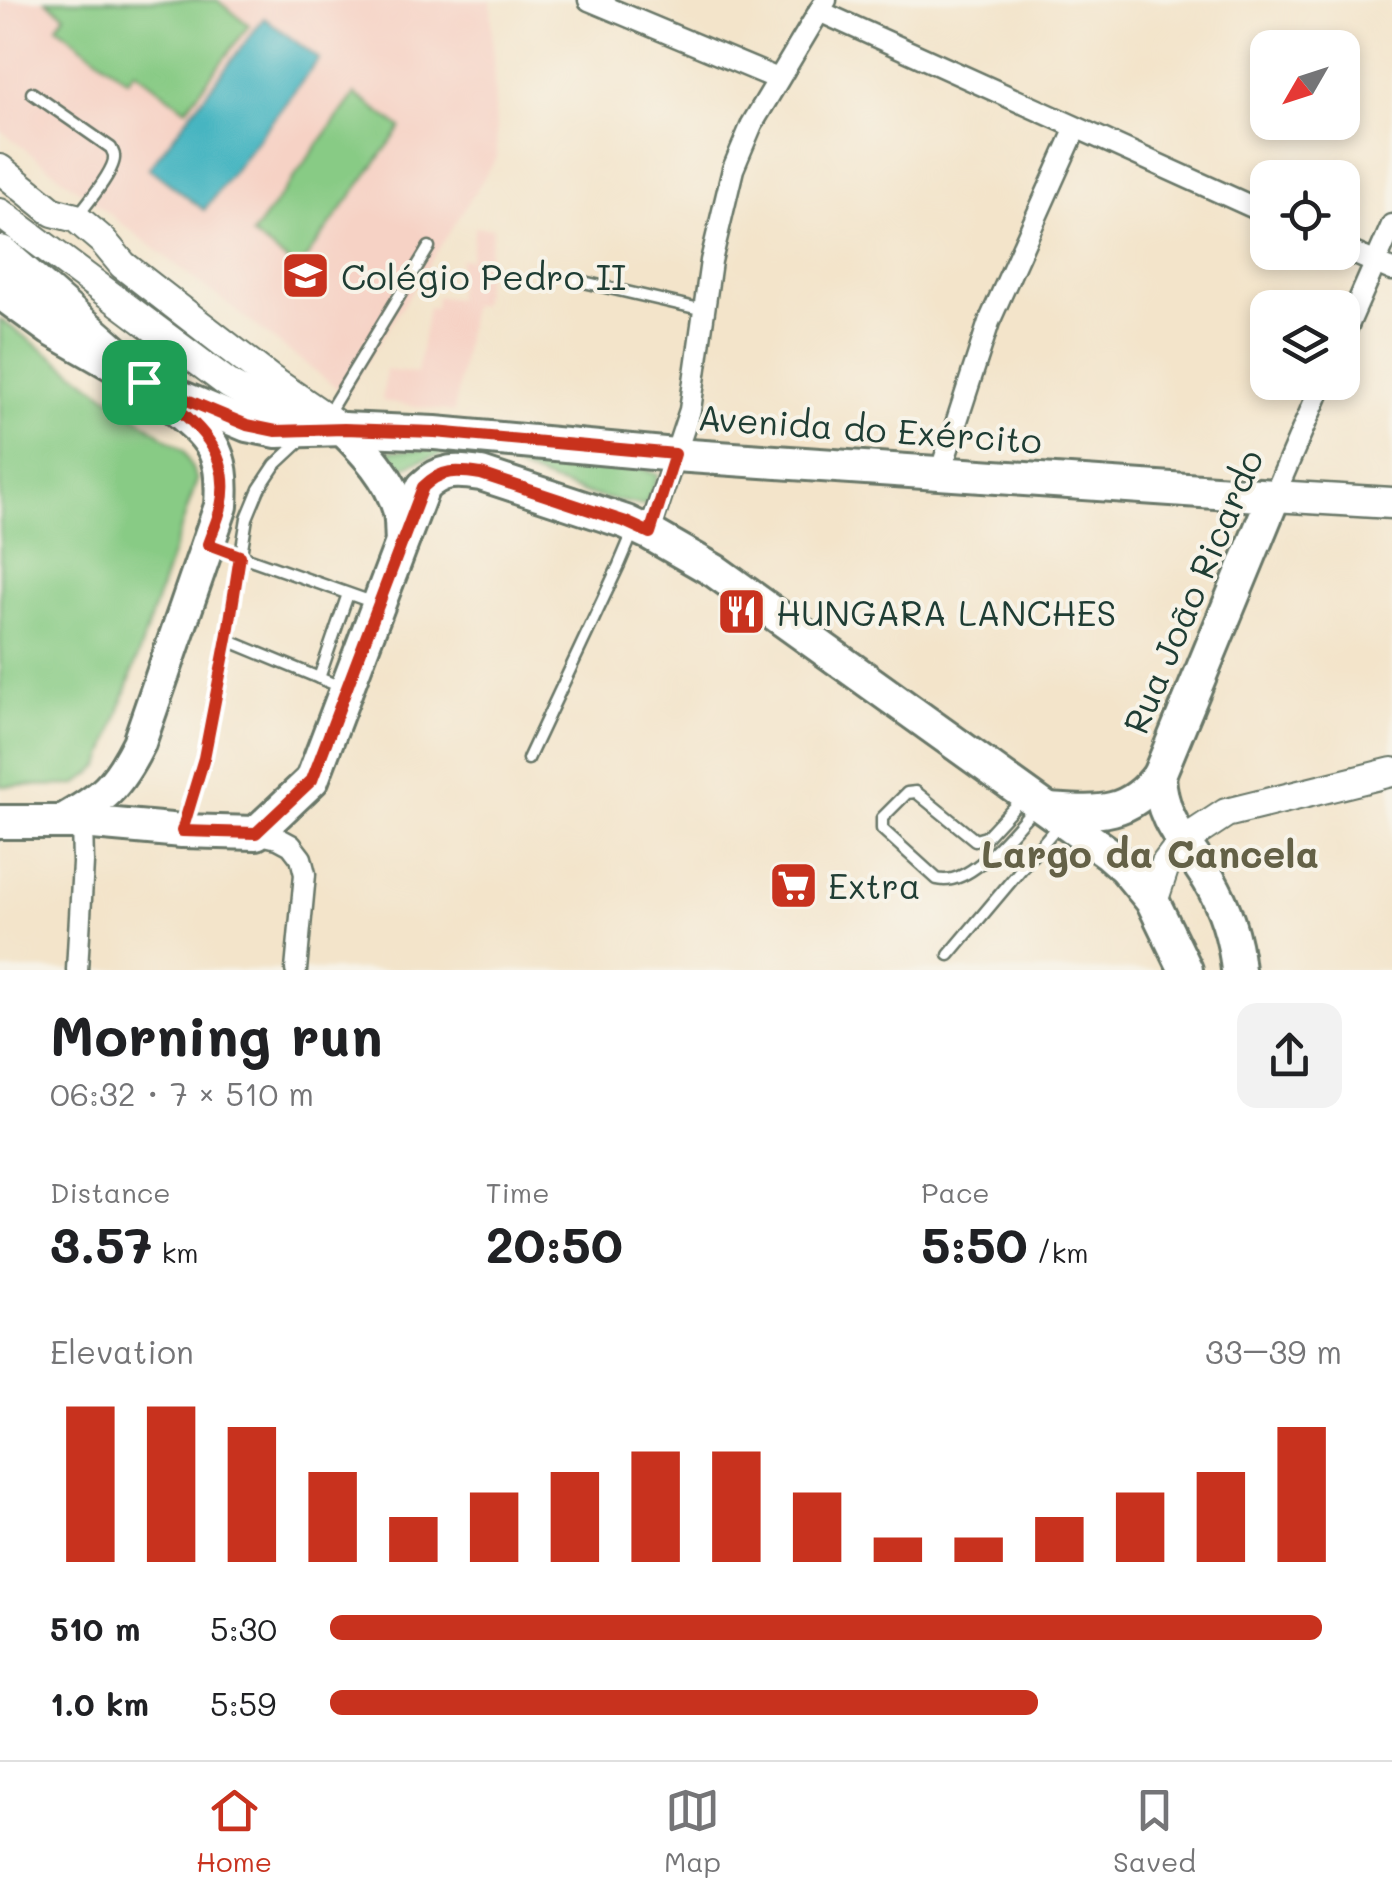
<!DOCTYPE html>
<meta charset="utf-8">
<style>
:root{--surface:#fff;--page:#f2f2f2;--text:#202124;--muted:#757577;--line:#e0e0e0;--accent:#c8321e}
body{margin:0;font-family:Mali,sans-serif;background:var(--page);color:var(--text);height:100vh;display:flex;flex-direction:column;font-size:38px;white-space:nowrap}
*{box-sizing:border-box;margin:0}
p{font-size:32px;color:var(--muted)}
.icon{flex:none;width:55px;height:55px;fill:none;stroke:currentColor;stroke-width:2;stroke-linecap:round;stroke-linejoin:round}
.map{position:relative;height:970px;overflow:hidden}
.drawer{display:flex;flex-direction:column;background:var(--surface);flex:1}
.drawer>*{flex:none}
.needle{width:65px;rotate:231deg}
.tools{position:absolute;left:1250px;top:30px;display:grid;gap:20px}
.tools a{display:grid;place-items:center;width:110px;height:110px;border-radius:20px;background:var(--surface);box-shadow:0 5px 15px #0003;font-size:50px}
.pin{position:absolute;display:grid;place-items:center;width:85px;height:85px;color:#fff;margin:-42px;border-radius:20px;box-shadow:0 5px 15px #0006}
.round{display:grid;place-items:center;flex:none;width:105px;height:105px;border-radius:20px;background:var(--page)}
.head{display:flex;align-items:center;justify-content:space-between;height:170px;padding:0 50px}
h1{font-size:55px;font-weight:700;line-height:75px}
.stats{display:grid;grid-template-columns:repeat(3,1fr);gap:15px;height:170px;padding:10px 50px}
.stats div{display:grid;align-content:center}
.stats b{font-size:50px;font-weight:700}
.stats small{font-size:28px;font-weight:400}
.stats p{font-size:28px}
.chart{height:280px;padding:20px 50px}
.chart p{display:flex;justify-content:space-between}
.chart svg{width:100%;height:180px;margin-top:10px;stroke:var(--accent);stroke-width:6}
ul{padding:0 50px;list-style:none;font-size:32px}
li{display:grid;grid-template-columns:160px 120px 1fr;align-items:center;height:75px}
li i{height:25px;border-radius:12px;background:var(--accent)}
.dock{display:flex;justify-content:space-around;align-items:center;height:140px;border-top:2px solid var(--line);background:var(--surface);font-size:28px;color:var(--muted)}
.dock a{display:grid;justify-items:center;gap:5px}
.dock .current{color:var(--accent)}
.map>svg:first-child{display:block}
.built{fill:#f6d2c5}
.park{fill:#88cb85;stroke:#54845c;stroke-width:2.5}
.water{fill:#47b5c1;stroke:#33797a;stroke-width:2.5}
.lines{fill:none;stroke-linecap:round;stroke-linejoin:round}
.service-casing{stroke:#697768;stroke-width:15}
.minor-casing{stroke:#697768;stroke-width:25}
.tertiary-casing{stroke:#697768;stroke-width:32}
.secondary-casing{stroke:#697768;stroke-width:35}
.primary-casing{stroke:#697768;stroke-width:38}
.motorway-casing{stroke:#697768;stroke-width:45}
.service{stroke:#fff;stroke-width:10}
.minor{stroke:#fff;stroke-width:20}
.tertiary{stroke:#fff;stroke-width:28}
.secondary{stroke:#fff;stroke-width:30}
.primary{stroke:#fff;stroke-width:32}
.motorway{stroke:#fff;stroke-width:40}
.route-casing{stroke:#fff;stroke-width:20}
.route{stroke:#c8321e;stroke-width:12}
.labels{text-anchor:middle;dominant-baseline:central;stroke-width:8;stroke-linejoin:round;paint-order:stroke}
.poi-label{font-size:35px;fill:#1f3d34;stroke:#f7f3e8;text-anchor:start}
.street-label{font-size:35px;fill:#1f3d34;stroke:#f7f3e8}
.neighbourhood-label{font-size:38px;font-weight:bold;fill:#646147;stroke:#f7f3e8}
</style>
<div class="map">
<svg width="1392" height="970" viewBox="0 0 1392 970">
<rect width="100%" height="100%" fill="#f7f3e8"/>
<filter id="ink" filterUnits="userSpaceOnUse"><feTurbulence type="fractalNoise" baseFrequency=".01" numOctaves="2"/><feDisplacementMap in="SourceGraphic" scale="20" xChannelSelector="R" yChannelSelector="G"/><feConvolveMatrix kernelMatrix="1 2 1 2 8 2 1 2 1" color-interpolation-filters="sRGB"/></filter>
<filter id="wash" filterUnits="userSpaceOnUse"><feTurbulence type="fractalNoise" baseFrequency=".0048" numOctaves="4" result="noise"/><feDisplacementMap in="SourceGraphic" scale="40" xChannelSelector="R" yChannelSelector="G"/><feGaussianBlur stdDeviation="2.25" result="paint"/><feColorMatrix in="noise" values="0 0 0 0 0 0 0 0 0 0 0 0 0 0 0 0 0 1.4 0 .05"/><feComposite in="paint" operator="in"/></filter>
<g filter="url(#wash)">
<rect width="100%" height="100%" fill="#f3e4ca"/>
<!-- built -->
<g class="built">
<polygon points="0,0 491,0 497,157 346,395 0,130"/>
<polygon points="475,227 493,228 481,305 471,305 454,412 382,401 386,370 417,374 428,307 435,308 437,296 456,299 460,259 470,259"/>
</g>
<!-- park -->
<g class="park">
<polygon points="46,0 217,0 249,25 186,109 135,71 127,80 57,26 65,15"/>
<polygon points="355,94 401,128 298,269 252,235"/>
<polygon points="0,319 184,451 197,480 101,766 76,785 0,786"/>
<path d="M455,448L552,464L600,468L636,466L658,475L652,492L645,505C615,502 588,495 560,485C527,473 490,453 454,454C432,455 412,463 393,471L381,451Z"/>
</g>
<!-- water -->
<polygon class="water" points="264,18 319,59 204,210 149,168"/>
</g>
<g filter="url(#ink)">
<g class="lines">
<defs>
<g id="service">
<path d="M32,93L111,148C112,151 114,153 114,156C116,170 85,206 76,218"/>
<polyline points="575,280 704,310"/>
<polyline points="327,415 429,247"/>
<polyline points="213,546 372,602"/>
<polyline points="227,640 341,687"/>
<polyline points="319,678 348,594"/>
<polyline points="528,759 619,565 633,532"/>
<path d="M1022,798L986,837L975,840L916,792L907,793L882,818V829L937,879C971,888 1014,829 1035,807"/>
<polyline points="183,828 204,758 228,633 247,518 259,489 275,465 305,437"/>
<polyline points="949,955 1059,824"/>
</g>
<g id="minor">
<polyline points="589,0 778,79"/>
<polyline points="819,11 1268,214"/>
<polyline points="1342,248 1392,270"/>
<polyline points="1342,339 1392,225"/>
<polyline points="940,473 989,322 1076,128"/>
<polyline points="1274,496 1323,382"/>
<polyline points="649,533 690,410 711,261 733,169 752,124 826,0"/>
<polyline points="256,833 278,838 291,845 301,858 305,874 296,970"/>
<polyline points="77,970 83,863 82,822"/>
</g>
<g id="tertiary">
<polyline points="0,169 53,212 76,218 103,241 123,265 270,379 343,429"/>
<polyline points="0,213 230,385 256,399 309,417"/>
<polyline points="1153,902 1166,863 1182,842 1226,813 1392,772"/>
</g>
<polyline id="secondary" points="1274,496 1392,503"/>
<g id="primary">
<path d="M0,292L51,329L144,382L247,425L277,431L343,429L435,433L675,455L1274,496L1159,775C1129,817 1096,813 1050,810"/>
<path d="M343,429C366,452 390,477 399,509C402,518 401,531 402,541"/>
<path d="M1159,775C1161,823 1186,842 1209,880C1225,907 1235,940 1238,970"/>
<path d="M0,822H82L182,831L256,833L312,780L423,487C441,469 457,470 481,474L626,522L649,533L715,571L1108,853L1125,868L1153,902L1186,970"/>
<path d="M61,822C104,798 117,787 139,743L221,506C225,448 210,437 168,402"/>
</g>
<polyline id="motorway" points="0,256 144,382"/>
</defs>
<!-- service casing -->
<use href="#service" class="service-casing"/>
<!-- minor casing -->
<use href="#minor" class="minor-casing"/>
<!-- tertiary casing -->
<use href="#tertiary" class="tertiary-casing"/>
<!-- secondary casing -->
<use href="#secondary" class="secondary-casing"/>
<!-- primary casing -->
<use href="#primary" class="primary-casing"/>
<!-- motorway casing -->
<use href="#motorway" class="motorway-casing"/>
<!-- service -->
<use href="#service" class="service"/>
<!-- minor -->
<use href="#minor" class="minor"/>
<!-- tertiary -->
<use href="#tertiary" class="tertiary"/>
<!-- secondary -->
<use href="#secondary" class="secondary"/>
<!-- primary -->
<use href="#primary" class="primary"/>
<!-- motorway -->
<use href="#motorway" class="motorway"/>
</g>
</g>
<g class="lines" filter="url(#ink)">
<defs>
<path id="route" d="M144,382L247,425L276,431L344,429L435,432L675,454L650,533L626,522L481,474C457,470 441,469 423,487L312,780L256,833L182,831L204,758L228,633L240,556L208,544C212,532 218,520 221,507C235,445 186,416 144,382Z"/>
</defs>
<!-- route casing -->
<use href="#route" class="route-casing"/>
<!-- route -->
<use href="#route" class="route"/>
</g>
<!-- icons -->
<defs>
<symbol id="school-square" viewBox="-11 -11 22 22"><rect x="-9" y="-9" width="18" height="18" rx="4" fill="#c8321e" stroke="#f7f3e8"/><path d="M0-5L7-2L0 1L-7-2ZM-4 1L0 2.5L4 1V4Q0 6-4 4Z" fill="#fff"/></symbol>
<symbol id="restaurant-square" viewBox="-11 -11 22 22"><rect x="-9" y="-9" width="18" height="18" rx="4" fill="#c8321e" stroke="#f7f3e8"/><path d="M-5-6h1v4h1v-4h1v4h1v-4h1v5L-1.5 .5V6h-2V.5L-5-1ZM5-6V6H3V1.5H1.5Q1.5-4 5-6Z" fill="#fff"/></symbol>
<symbol id="supermarket-square" viewBox="-11 -11 22 22"><rect x="-9" y="-9" width="18" height="18" rx="4" fill="#c8321e" stroke="#f7f3e8"/><path d="M-6-5.5h2.5l.6 2H6L4.5 2H-2.5L-4.4-4H-6ZM-1.5 3.2a1.3 1.3 0 1 0 .1 0ZM3 3.2a1.3 1.3 0 1 0 .1 0Z" fill="#fff"/></symbol>
</defs>
<g fill-rule="evenodd">
<use href="#school-square" x="278" y="248" width="55" height="55"/>
<use href="#restaurant-square" x="714" y="584" width="55" height="55"/>
<use href="#supermarket-square" x="766" y="858" width="55" height="55"/>
</g>
<g class="labels">
<!-- poi labels -->
<g class="poi-label">
<text x="341" y="276">Colégio Pedro II</text>
<text x="776" y="612">HUNGARA LANCHES</text>
<text x="828" y="885">Extra</text>
</g>
<!-- street labels -->
<g class="street-label">
<text transform="translate(870 428) rotate(4)">Avenida do Exército</text>
<text transform="translate(1192 591) rotate(-67)">Rua João Ricardo</text>
</g>
<!-- neighbourhood labels -->
<g class="neighbourhood-label">
<text x="1150" y="853">Largo da Cancela</text>
</g>
</g>
</svg>
<div class="tools">
<a><svg class="needle" viewBox="-14 -14 28 28"><path d="M0-13l5 13h-10z" fill="#e53935"/><path d="M0 13l5-13h-10z" fill="#757577"/></svg></a>
<a><svg class="icon" aria-label="locate" viewBox="0 0 24 24"><circle cx="12" cy="12" r="6"/><path d="M12 2v4M12 18v4M2 12h4M18 12h4"/></svg></a>
<a><svg class="icon" aria-label="layers" viewBox="0 0 24 24"><path d="M12 4l9 5-9 5-9-5zM3 14l9 5 9-5"/></svg></a>
</div>
<div class="pin" style="left:144px;top:382px;background:#1e9e55"><svg class="icon" aria-label="arrive" viewBox="0 0 24 24"><path d="M6 21V4h12l-3 4 3 4H6"/></svg></div>
</div>
<section class="drawer">
<div class="head"><div><h1>Morning run</h1><p>06:32 · 7 × 510 m</p></div><a class="round"><svg class="icon" aria-label="share" viewBox="0 0 24 24"><path d="M12 15V3M7 8l5-5 5 5M5 13v7h14v-7"/></svg></a></div>
<div class="stats">
<div><p>Distance</p><b>3.57<small> km</small></b></div>
<div><p>Time</p><b>20:50</b></div>
<div><p>Pace</p><b>5:50<small> /km</small></b></div>
</div>
<div class="chart"><p><span>Elevation</span>33–39 m</p>
<svg viewBox="0 0 160 44" preserveAspectRatio="none"><path d="M5 44V6M15 44V6M25 44V11M35 44V22M45 44V33M55 44V27M65 44V22M75 44V17M85 44V17M95 44V27M105 44V38M115 44V38M125 44V33M135 44V27M145 44V22M155 44V11"/></svg>
</div>
<ul>
<li><b>510 m</b>5:30<i style="width:98%"></i></li>
<li><b>1.0 km</b>5:59<i style="width:70%"></i></li>
</ul>
</section>
<nav class="dock">
<a class="current"><svg class="icon" aria-label="home" viewBox="0 0 24 24"><path d="M3 11l9-7 9 7M6 9v11h12V9"/></svg>Home</a>
<a><svg class="icon" aria-label="map" viewBox="0 0 24 24"><path d="M3 6l6-2 6 2 6-2v14l-6 2-6-2-6 2zM9 4v14M15 6v14"/></svg>Map</a>
<a><svg class="icon" aria-label="saved" viewBox="0 0 24 24"><path d="M7 4h10v16l-5-4-5 4z"/></svg>Saved</a>
</nav>
